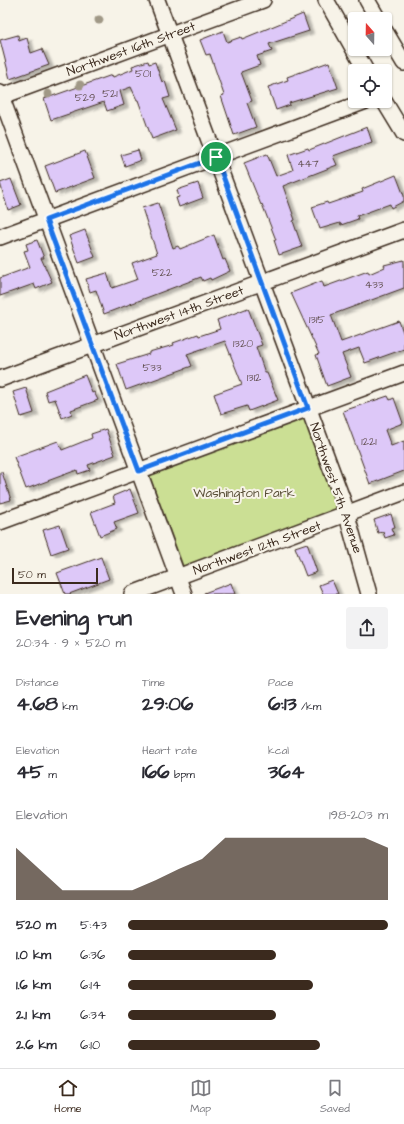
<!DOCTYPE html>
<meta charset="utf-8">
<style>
:root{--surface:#fff;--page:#f2f2f3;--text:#2b2b33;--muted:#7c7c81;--line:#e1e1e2;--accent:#3b2a1e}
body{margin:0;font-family:"Architects Daughter",sans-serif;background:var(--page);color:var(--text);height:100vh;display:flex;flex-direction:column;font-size:15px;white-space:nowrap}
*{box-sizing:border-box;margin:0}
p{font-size:13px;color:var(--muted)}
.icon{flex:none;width:22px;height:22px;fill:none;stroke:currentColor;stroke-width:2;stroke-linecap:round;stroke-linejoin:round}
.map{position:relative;height:594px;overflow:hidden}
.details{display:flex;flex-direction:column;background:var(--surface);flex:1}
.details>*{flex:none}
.needle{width:26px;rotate:340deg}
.buttons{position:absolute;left:348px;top:12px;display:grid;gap:8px}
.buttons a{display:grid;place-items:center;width:44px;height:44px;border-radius:4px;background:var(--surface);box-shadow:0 1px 3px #0004;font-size:20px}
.scale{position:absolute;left:12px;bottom:10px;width:86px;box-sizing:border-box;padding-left:4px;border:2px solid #3b2a1e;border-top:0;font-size:11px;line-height:14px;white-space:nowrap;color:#3b2a1e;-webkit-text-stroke:3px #f7f3e8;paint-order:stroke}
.pin{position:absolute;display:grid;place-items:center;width:34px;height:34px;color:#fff;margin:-17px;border:2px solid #fff;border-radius:50%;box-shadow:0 1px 4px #0007}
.round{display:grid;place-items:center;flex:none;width:42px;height:42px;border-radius:4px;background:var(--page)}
.head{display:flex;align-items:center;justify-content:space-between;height:68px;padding:0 16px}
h1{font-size:22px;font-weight:700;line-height:30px}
.stats{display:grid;grid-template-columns:repeat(3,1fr);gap:6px;height:68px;padding:4px 16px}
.stats div{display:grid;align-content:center}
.stats b{font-size:20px;font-weight:700}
.stats small{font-size:11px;font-weight:400}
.stats p{font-size:11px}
.chart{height:112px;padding:8px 16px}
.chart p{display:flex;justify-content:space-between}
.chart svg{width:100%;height:72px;margin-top:4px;fill:var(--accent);opacity:.7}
ul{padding:0 16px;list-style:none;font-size:13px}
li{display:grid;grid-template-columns:64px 48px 1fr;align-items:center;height:30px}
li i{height:10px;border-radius:5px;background:var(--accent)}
.dock{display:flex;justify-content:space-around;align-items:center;height:56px;border-top:1px solid var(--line);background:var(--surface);font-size:11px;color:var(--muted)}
.dock a{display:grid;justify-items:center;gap:2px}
.dock .on{color:var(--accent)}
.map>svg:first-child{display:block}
.green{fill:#cbdf94;stroke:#838459}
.building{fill:#ddc8f8;stroke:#3b2a1e;filter:url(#shadow)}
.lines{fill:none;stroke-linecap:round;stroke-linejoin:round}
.minor-casing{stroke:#3b2a1e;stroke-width:18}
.minor{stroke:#f7f3e8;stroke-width:15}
.tree{fill:#a09886}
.route-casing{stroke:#fff;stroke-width:8}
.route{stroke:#1a73e8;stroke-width:5}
.labels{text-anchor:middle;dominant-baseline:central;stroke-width:4;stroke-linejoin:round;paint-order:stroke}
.number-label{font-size:11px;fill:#645254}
.street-label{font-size:13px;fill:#3b2a1e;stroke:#f7f3e8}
.park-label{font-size:13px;fill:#584e36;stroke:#f7f3e8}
</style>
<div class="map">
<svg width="404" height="594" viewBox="0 0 404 594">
<defs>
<filter id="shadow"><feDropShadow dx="4.5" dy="2.5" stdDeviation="1" flood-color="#0004"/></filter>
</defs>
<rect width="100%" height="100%" fill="#f7f3e8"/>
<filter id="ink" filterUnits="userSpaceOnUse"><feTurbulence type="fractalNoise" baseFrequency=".025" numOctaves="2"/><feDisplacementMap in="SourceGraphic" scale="8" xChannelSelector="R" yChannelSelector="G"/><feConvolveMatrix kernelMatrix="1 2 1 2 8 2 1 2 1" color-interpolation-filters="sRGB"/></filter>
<g filter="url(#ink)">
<!-- green -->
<polygon class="green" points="305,419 339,510 184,568 150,476"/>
<!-- building -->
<g class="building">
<polygon points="303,14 309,31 269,44 272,51 257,56 260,65 241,72 252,101 247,103 256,127 234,135 221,96 224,95 210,54 206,55 200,40 223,31 227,42 241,37 242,39"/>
<polygon points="18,35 19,41 27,38 31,53 42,49 49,65 10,79 0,40"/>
<polygon points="148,61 149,64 155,62 162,82 165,81 170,97 163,99 176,130 152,139 138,100 137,100 131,87 120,91 124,105 107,111 104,102 51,120 44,99 112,75 113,77 133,69 132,66"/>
<polygon points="329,62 338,88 289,103 290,105 276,110 268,87 288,80 287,77"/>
<polygon points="367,127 372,142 333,156 337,165 283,186 295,220 293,221 302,247 279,255 274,240 276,240 262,204 261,205 244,163 267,154 276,176 293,170 288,155 308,148 309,150"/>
<polygon points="138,150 141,160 125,166 121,155"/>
<polygon points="85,151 95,178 55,193 45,166"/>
<polygon points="396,175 404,196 404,201 391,208 390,204 357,216 358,219 341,225 340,223 320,229 312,207 327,202 328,204 363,192 362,189"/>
<polygon points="11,179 21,205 8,210 0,183"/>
<polygon points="198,183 203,198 179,207 176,198 179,197 177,190"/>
<polygon points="158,203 173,248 178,246 180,249 214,235 223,260 225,259 230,271 211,280 210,278 203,281 201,277 104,314 96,290 90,292 86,279 107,273 112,288 138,279 132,263 157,254 142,208"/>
<polygon points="85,230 95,257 79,263 69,236"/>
<polygon points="37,240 44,258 41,258 52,282 36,289 34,284 0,296 0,278 30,267 24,251 28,250 26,244"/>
<polygon points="404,260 404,288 331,315 341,342 399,321 404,335 404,349 365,363 359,348 342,354 351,377 327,386 316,355 319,354 291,293 322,281 324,287 368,271 369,274 385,267 384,265"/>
<polygon points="248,308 262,345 256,347 265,373 267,373 278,400 249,411 247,406 221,414 214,394 242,384 225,341 187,354 192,366 126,390 117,364 149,354 149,352 174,345 173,343 198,334 199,336 220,329 217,320"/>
<polygon points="85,375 92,393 94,392 98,400 71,410 72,414 62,418 55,399 48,401 45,391"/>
<polygon points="26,388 34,413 21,417 13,392"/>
<polygon points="388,396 390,400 394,398 403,423 385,430 391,446 404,441 404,471 370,484 343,411"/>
<polygon points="106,429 115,455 88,465 90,470 78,474 77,470 26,489 14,457 58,441 62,450 92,438 91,434"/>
<polygon points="0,472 2,472 11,500 0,503"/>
<polygon points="130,489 139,513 114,522 117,529 100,536 91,512 115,503 113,496"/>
<polygon points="391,514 395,527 391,528 394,535 385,538 383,532 378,533 374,520"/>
<polygon points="60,525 68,548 51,554 43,530"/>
<polygon points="307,543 317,572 306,576 295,547"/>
<polygon points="101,557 109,579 69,594 65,594 57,573"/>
<polygon points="332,580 338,594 323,594 319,585"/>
<polygon points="231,583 235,594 204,594 204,593"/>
</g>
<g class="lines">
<defs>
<g id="minor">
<polyline points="157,0 343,501 369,594"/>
<polyline points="326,0 366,71"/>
<polyline points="367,0 378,19"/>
<polyline points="385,31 404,63"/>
<polyline points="0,93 184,594"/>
<polyline points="0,97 263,0"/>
<polyline points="384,101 404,134"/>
<polyline points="0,237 366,101"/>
<polyline points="0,379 404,230"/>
<polyline points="0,522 404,373"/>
<polyline points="132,594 404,492"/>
</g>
</defs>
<!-- minor casing -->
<use href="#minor" class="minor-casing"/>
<!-- minor -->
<use href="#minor" class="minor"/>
</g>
<!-- trees -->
<g class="tree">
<circle cx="99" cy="20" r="4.5"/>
<circle cx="80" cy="85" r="4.5"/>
<circle cx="48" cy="94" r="4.5"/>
</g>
</g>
<g class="lines" filter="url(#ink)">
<defs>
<polygon id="route" points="216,157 308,408 139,471 46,220"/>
</defs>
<!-- route casing -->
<use href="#route" class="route-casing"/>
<!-- route -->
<use href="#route" class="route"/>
</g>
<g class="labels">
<!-- number labels -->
<g class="number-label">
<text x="143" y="73">501</text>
<text x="110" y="93">521</text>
<text x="85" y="97">529</text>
<text x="308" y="163">447</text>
<text x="162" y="272">522</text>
<text x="374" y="284">433</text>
<text x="317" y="319">1315</text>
<text x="243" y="343">1320</text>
<text x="152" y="367">533</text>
<text x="254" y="377">1312</text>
<text x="369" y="441">1221</text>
</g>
<!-- street labels -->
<g class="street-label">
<text transform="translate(131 49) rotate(-20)">Northwest 16th Street</text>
<text transform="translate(179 313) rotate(-20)">Northwest 14th Street</text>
<text transform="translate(336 488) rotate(71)">Northwest 5th Avenue</text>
<text transform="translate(257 548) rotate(-20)">Northwest 12th Street</text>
</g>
<!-- park labels -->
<g class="park-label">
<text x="244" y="493">Washington Park</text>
</g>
</g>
</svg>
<div class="buttons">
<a><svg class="needle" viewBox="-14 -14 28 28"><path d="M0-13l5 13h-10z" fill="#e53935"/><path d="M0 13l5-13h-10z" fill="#7c7c81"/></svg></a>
<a><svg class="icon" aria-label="locate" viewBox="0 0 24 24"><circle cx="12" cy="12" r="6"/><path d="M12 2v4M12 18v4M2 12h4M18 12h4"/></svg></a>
</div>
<div class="scale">50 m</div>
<div class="pin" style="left:216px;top:157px;background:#1e9e55"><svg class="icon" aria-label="arrive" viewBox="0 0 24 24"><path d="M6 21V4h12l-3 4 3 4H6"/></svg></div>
</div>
<section class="details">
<div class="head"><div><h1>Evening run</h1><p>20:34 · 9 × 520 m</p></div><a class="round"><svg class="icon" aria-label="share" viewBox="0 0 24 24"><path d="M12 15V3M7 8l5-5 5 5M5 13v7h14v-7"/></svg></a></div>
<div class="stats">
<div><p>Distance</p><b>4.68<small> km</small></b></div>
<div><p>Time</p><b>29:06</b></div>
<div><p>Pace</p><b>6:13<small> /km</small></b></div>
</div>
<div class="stats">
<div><p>Elevation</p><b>45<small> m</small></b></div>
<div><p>Heart rate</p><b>166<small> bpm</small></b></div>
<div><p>kcal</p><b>364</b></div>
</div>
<div class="chart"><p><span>Elevation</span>198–203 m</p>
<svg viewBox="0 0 160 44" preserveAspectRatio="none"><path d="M0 44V12L10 25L20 38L30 38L40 38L50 38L60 32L70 25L80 19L90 6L100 6L110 6L120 6L130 6L140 6L150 6L160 12V44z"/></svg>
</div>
<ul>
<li><b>520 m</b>5:43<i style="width:100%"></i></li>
<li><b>1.0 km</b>6:36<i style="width:57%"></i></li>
<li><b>1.6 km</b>6:14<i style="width:71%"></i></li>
<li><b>2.1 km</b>6:34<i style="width:57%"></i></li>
<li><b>2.6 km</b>6:10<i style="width:74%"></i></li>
</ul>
</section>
<nav class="dock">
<a class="on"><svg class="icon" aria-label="home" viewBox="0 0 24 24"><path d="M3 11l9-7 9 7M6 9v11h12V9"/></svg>Home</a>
<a><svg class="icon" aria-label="map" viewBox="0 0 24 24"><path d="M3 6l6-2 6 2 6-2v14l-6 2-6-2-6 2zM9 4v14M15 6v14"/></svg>Map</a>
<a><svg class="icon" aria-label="saved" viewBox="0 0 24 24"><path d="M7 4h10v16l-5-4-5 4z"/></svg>Saved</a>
</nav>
